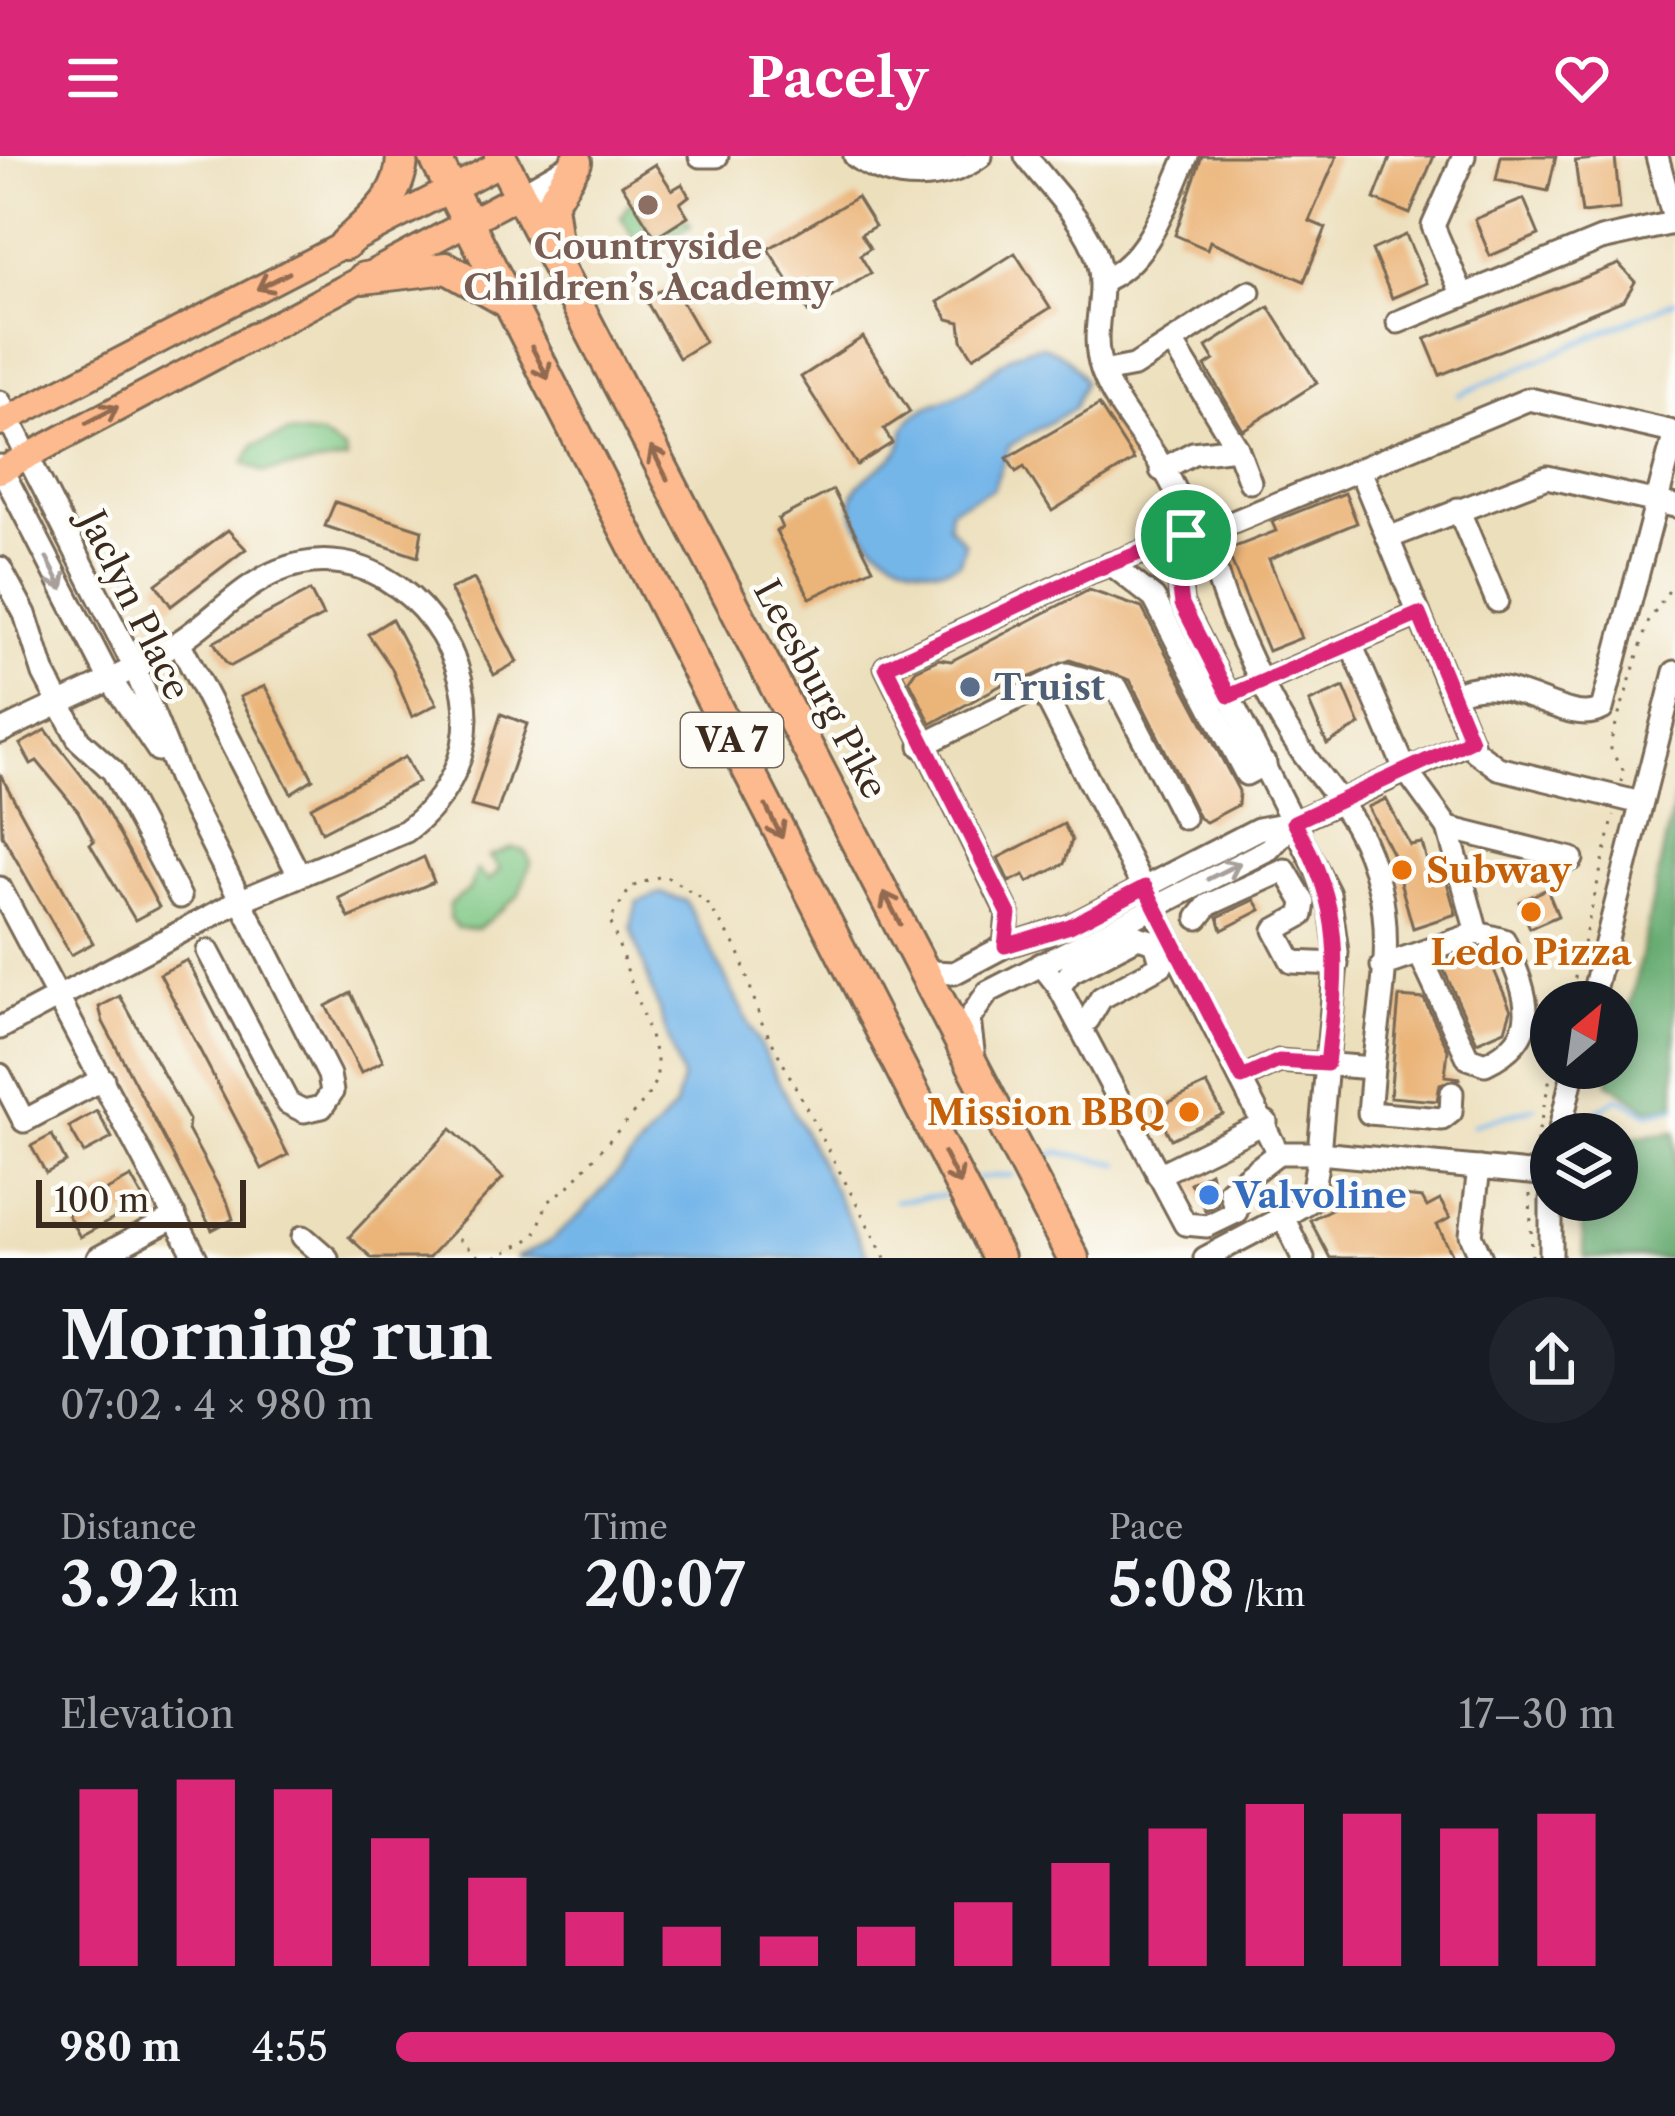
<!DOCTYPE html>
<meta charset="utf-8">
<style>
:root{--surface:#171b24;--page:#20242c;--text:#f1f3f6;--muted:#9ea1a6;--accent:#db2777}
body{margin:0;font-family:"Libre Caslon Text",serif;background:var(--page);color:var(--text);height:100vh;display:flex;flex-direction:column;font-size:45px;white-space:nowrap}
*{box-sizing:border-box;margin:0}
p{font-size:39px;color:var(--muted)}
.icon{flex:none;width:66px;height:66px;fill:none;stroke:currentColor;stroke-width:2;stroke-linecap:round;stroke-linejoin:round}
.map{position:relative;height:1102px;overflow:hidden}
.drawer{display:flex;flex-direction:column;background:var(--surface);flex:1}
.drawer>*{flex:none}
.needle{width:78px;rotate:29deg}
.controls{position:absolute;left:1530px;top:825px;display:grid;gap:24px}
.controls a{display:grid;place-items:center;width:108px;height:108px;border-radius:50%;background:var(--surface);box-shadow:0 6px 18px #0003;font-size:60px}
.scale{position:absolute;left:36px;bottom:30px;width:210px;box-sizing:border-box;padding-left:12px;border:6px solid #3b2a1e;border-top:0;font-size:33px;line-height:42px;white-space:nowrap;color:#3b2a1e;-webkit-text-stroke:9px #fdfcf7;paint-order:stroke}
.pin{position:absolute;display:grid;place-items:center;width:102px;height:102px;color:#fff;margin:-51px;border:6px solid #fff;border-radius:50%;box-shadow:0 3px 12px #0007}
.round{display:grid;place-items:center;flex:none;width:126px;height:126px;border-radius:63px;background:var(--page)}
.overview{display:flex;align-items:center;justify-content:space-between;height:204px;padding:0 60px}
h1{font-size:66px;font-weight:800;line-height:90px}
.figures{display:grid;grid-template-columns:repeat(3,1fr);gap:18px;height:204px;padding:12px 60px}
.figures div{display:grid;align-content:center}
.figures b{font-size:60px;font-weight:800}
.figures small{font-size:33px;font-weight:400}
.figures p{font-size:33px}
.chart{height:336px;padding:24px 60px}
.chart p{display:flex;justify-content:space-between}
.chart svg{width:100%;height:216px;margin-top:12px;stroke:var(--accent);stroke-width:6}
ul{padding:0 60px;list-style:none;font-size:39px}
li{display:grid;grid-template-columns:192px 144px 1fr;align-items:center;height:90px}
li i{height:30px;border-radius:15px;background:var(--accent)}
header{display:flex;justify-content:space-between;align-items:center;height:156px;padding:0 60px;background:var(--accent);color:#fff;font-size:54px;font-weight:800}
.map>svg:first-child{display:block}
.green{fill:#7dc683;stroke:#5c7850;stroke-width:3}
.forest{fill:#66ab71;stroke:#506a48;stroke-width:3}
.water{fill:#74b6e9;stroke:#587084;stroke-width:3}
.lines{fill:none;stroke-linecap:round;stroke-linejoin:round}
.stream{stroke:#74b6e9;stroke-width:4.5}
.building{fill:#ebb57a}
.minor-casing{stroke:#796955;stroke-width:27}
.major-casing{stroke:#796955;stroke-width:30}
.highway-casing{stroke:#796955;stroke-width:36}
.path{stroke:#796955;stroke-width:3;stroke-dasharray:3 9;stroke-linecap:butt}
.minor{stroke:#fff;stroke-width:21}
.major{stroke:#fcba8e;stroke-width:24}
.highway{stroke:#fcba8e;stroke-width:30}
.oneway{stroke:#926b50}
.oneway2{stroke:#a79f9a}
.route-casing{stroke:#fff;stroke-width:24}
.route{stroke:#db2777;stroke-width:15}
.education-dot{fill:#8d6e63;stroke:#fdfcf7;stroke-width:4.5}
.service-dot{fill:#5c6f8a;stroke:#fdfcf7;stroke-width:4.5}
.food-dot{fill:#e8710a;stroke:#fdfcf7;stroke-width:4.5}
.shop-dot{fill:#3f7fe0;stroke:#fdfcf7;stroke-width:4.5}
.labels{text-anchor:middle;dominant-baseline:central;stroke-width:9;stroke-linejoin:round;paint-order:stroke}
.shield{fill:#fdfcf7;stroke:#75695f;stroke-width:3}
.shield-label{font-size:33px;font-weight:bold;fill:#3b2a1e}
.education-label{font-size:36px;font-weight:bold;fill:#785e54;stroke:#fdfcf7}
.street-label{font-size:36px;fill:#3b2a1e;stroke:#fdfcf7}
.service-label{font-size:36px;font-weight:bold;fill:#4e5e75;stroke:#fdfcf7;text-anchor:start}
.food-label{font-size:36px;font-weight:bold;fill:#c56008;stroke:#fdfcf7;text-anchor:start}
.shop-label{font-size:36px;font-weight:bold;fill:#366cbe;stroke:#fdfcf7;text-anchor:start}
</style>
<header><svg class="icon" aria-label="menu" viewBox="0 0 24 24"><path d="M4 6h16M4 12h16M4 18h16"/></svg>Pacely<svg class="icon" aria-label="heart" viewBox="0 0 24 24"><path d="M12 20l-8-8c-3-5 5-10 8-4 3-6 11-1 8 4z"/></svg></header>
<div class="map">
<svg width="1675" height="1102" viewBox="0 0 1675 1102">
<rect width="100%" height="100%" fill="#fdfcf7"/>
<filter id="ink" filterUnits="userSpaceOnUse"><feTurbulence type="fractalNoise" baseFrequency=".00833" numOctaves="2"/><feDisplacementMap in="SourceGraphic" scale="24" xChannelSelector="R" yChannelSelector="G"/><feConvolveMatrix kernelMatrix="1 2 1 2 8 2 1 2 1" color-interpolation-filters="sRGB"/></filter>
<filter id="wash" filterUnits="userSpaceOnUse"><feTurbulence type="fractalNoise" baseFrequency=".004" numOctaves="4" result="noise"/><feDisplacementMap in="SourceGraphic" scale="48" xChannelSelector="R" yChannelSelector="G"/><feGaussianBlur stdDeviation="2.7" result="paint"/><feColorMatrix in="noise" values="0 0 0 0 0 0 0 0 0 0 0 0 0 0 0 0 0 1.4 0 .05"/><feComposite in="paint" operator="in"/></filter>
<g filter="url(#wash)">
<rect width="100%" height="100%" fill="#ecdfbc"/>
<!-- green -->
<g class="green">
<polygon points="631,43 654,81 686,62 691,70 644,99 621,61"/>
<polygon points="290,277 321,280 345,295 347,304 263,316 244,307 254,289"/>
<polygon points="512,692 525,695 531,707 518,740 478,773 457,772 449,762 450,748 469,734 477,714 489,725 500,713 489,701"/>
</g>
<!-- forest -->
<g class="forest">
<polygon points="1675,639 1675,951 1646,952 1608,926 1611,912 1617,912"/>
<polygon points="1675,976 1675,1102 1585,1102 1580,1057 1585,1044 1617,1044 1617,989 1624,982"/>
</g>
<!-- water -->
<g class="water">
<path d="M1042,190C1063,196 1073,205 1084,225L1074,252L1009,290L993,333L950,353L948,369L965,387L960,406C928,429 853,388 852,349C851,322 885,313 899,294C904,287 902,276 907,268C919,249 946,246 963,236C992,219 1005,194 1042,190Z"/>
<polygon points="660,737 686,745 869,1102 515,1102 549,1086 583,1056 675,951 682,923 631,771 637,746"/>
</g>
<g class="lines">
<!-- stream -->
<g class="stream">
<polyline points="1459,239 1675,145"/>
<polyline points="1597,955 1618,942 1648,957 1675,952"/>
<polyline points="1473,969 1535,951"/>
<polyline points="1047,1001 1058,996 1120,1008"/>
<polyline points="978,1022 1012,1019"/>
<polyline points="895,1045 943,1039"/>
</g>
</g>
<g id="blocks">
<!-- building -->
<g class="building">
<polygon points="1202,0 1337,0 1309,65 1326,72 1304,125 1210,85 1207,93 1175,79"/>
<polygon points="1391,0 1434,0 1410,58 1374,43"/>
<polygon points="1501,0 1556,0 1548,35 1496,24"/>
<polygon points="1615,1 1620,53 1582,57 1575,5"/>
<polygon points="655,8 672,34 682,28 689,40 680,47 688,60 655,81 622,29"/>
<polygon points="857,41 875,70 861,78 870,92 860,99 871,117 808,156 768,93"/>
<polygon points="1524,43 1539,79 1490,100 1475,63"/>
<polygon points="1406,79 1427,127 1392,142 1372,94"/>
<polygon points="1015,97 1050,152 973,201 962,184 960,166 948,163 938,146"/>
<polygon points="1619,108 1635,126 1624,144 1440,219 1425,183"/>
<polygon points="672,128 705,186 679,202 645,143"/>
<polygon points="1269,151 1317,227 1243,274 1205,210 1214,204 1206,191"/>
<polygon points="863,181 910,256 884,273 892,287 857,309 801,221"/>
<polygon points="1099,249 1134,304 1052,355 1024,311 1016,316 1007,302"/>
<polygon points="833,334 873,412 810,442 776,375 782,372 778,363"/>
<polygon points="1345,337 1357,367 1269,403 1301,482 1268,495 1227,394 1276,375 1272,366"/>
<polygon points="335,346 422,374 418,401 325,370"/>
<polygon points="228,374 246,393 171,450 156,428"/>
<polygon points="474,423 517,506 494,519 450,433"/>
<polygon points="1089,434 1142,452 1239,635 1238,649 1206,666 1199,662 1130,524 1070,504 1007,531 1005,527 931,568 909,524 916,514 939,503 951,505"/>
<polygon points="310,435 323,460 231,510 226,507 214,486"/>
<polygon points="392,463 437,548 412,561 391,511 368,478"/>
<polygon points="265,530 313,623 291,637 240,541"/>
<polygon points="1344,531 1360,569 1327,588 1309,546"/>
<polygon points="501,558 527,568 497,657 471,650"/>
<polygon points="46,574 100,643 159,751 135,764 90,688 94,685 78,655 37,605 31,608 20,588"/>
<polygon points="405,601 418,626 322,676 311,651"/>
<polygon points="0,618 93,787 71,799 2,679"/>
<polygon points="1386,643 1410,689 1422,687 1430,716 1443,712 1456,758 1413,772 1392,697 1368,651"/>
<polygon points="1064,668 1072,684 1064,708 1028,726 1024,719 1009,726 998,702"/>
<polygon points="424,701 434,726 349,762 339,742"/>
<polygon points="1547,733 1558,760 1530,772 1519,746"/>
<polygon points="1255,744 1261,754 1222,774 1218,761"/>
<polygon points="1478,793 1486,795 1511,854 1505,874 1477,886 1440,806"/>
<polygon points="187,804 288,999 262,1013 160,818"/>
<polygon points="351,837 383,905 361,917 326,850"/>
<polygon points="120,840 189,964 188,974 228,1048 233,1063 212,1074 103,866 99,851"/>
<polygon points="1399,841 1424,843 1448,894 1445,920 1461,922 1440,928 1437,945 1390,941"/>
<polygon points="1207,928 1223,958 1171,983 1155,953"/>
<polygon points="97,955 112,982 84,997 69,971"/>
<polygon points="451,973 503,1022 428,1102 372,1102 349,1081"/>
<polygon points="52,979 66,1006 46,1017 31,990"/>
<polygon points="1210,1016 1218,1048 1205,1054 1190,1027"/>
<polygon points="131,1021 145,1046 80,1081 66,1056"/>
<polygon points="1364,1036 1422,1042 1427,1051 1440,1044 1450,1062 1437,1069 1454,1102 1330,1102 1310,1064"/>
</g>
</g>
</g>
<g filter="url(#ink)">
<use href="#blocks" fill-opacity="0" stroke="#796955" stroke-width="3"/>
<g class="lines">
<defs>
<g id="minor">
<polyline points="700,0 717,0"/>
<path d="M855,0C892,27 943,28 981,0"/>
<polyline points="887,0 911,6 951,0"/>
<path d="M1026,0C1052,36 1100,77 1101,124C1102,156 1091,181 1102,214C1121,267 1177,311 1186,367C1191,395 1175,419 1182,448L1329,738L1337,796L1319,997L1551,1019"/>
<polyline points="1657,0 1675,67"/>
<polyline points="519,39 574,7"/>
<path d="M1101,125C1149,107 1167,44 1187,0"/>
<polyline points="1463,140 1433,70 1464,0"/>
<polyline points="1398,166 1601,83 1673,67"/>
<polyline points="1172,186 1237,292 1250,326"/>
<polyline points="1103,216 1134,210 1249,136"/>
<polyline points="0,246 133,508 182,629 329,919 332,936 322,951 304,955 288,947 208,795"/>
<polyline points="0,310 108,520 158,594"/>
<polyline points="1161,314 1193,297 1237,292"/>
<polyline points="1360,314 1475,595 1498,612 1641,647"/>
<polyline points="1458,353 1497,445"/>
<polyline points="1388,382 1547,321 1675,350"/>
<polyline points="1111,408 1154,442 1246,618 1265,608"/>
<polyline points="0,412 25,458 44,518 79,584 113,615 180,741"/>
<polyline points="179,486 298,717"/>
<polyline points="1351,488 1405,613 1448,672 1572,703"/>
<polyline points="1041,531 1278,997 1319,997 1311,1044 1283,1061 1303,1102"/>
<polyline points="1229,540 1419,458"/>
<path d="M0,576C59,546 126,521 180,485C214,463 240,431 278,415C365,378 451,455 464,539C473,594 449,643 406,675L239,745L0,872"/>
<polyline points="921,590 1066,518 1117,532 1184,662"/>
<polyline points="1448,672 1477,777"/>
<polyline points="0,732 196,1102"/>
<polyline points="1198,762 1208,749 1285,714 1304,746 1302,759 1275,774 1292,806 1337,808"/>
<polyline points="1005,790 1008,757 886,511 1090,416 1187,379"/>
<polyline points="919,805 933,816 954,817 1005,790 1070,770 1258,673 1295,666 1471,585"/>
<polyline points="1041,808 1059,831 1185,1068 1207,1070 1236,1056 1230,1034 1278,997"/>
<path d="M1382,810L1477,777L1504,784C1524,834 1549,878 1485,908L1468,902L1420,799"/>
<polyline points="1059,831 1071,816 1138,781 1155,786 1162,809 1101,842 1088,864"/>
<polyline points="1591,846 1675,516"/>
<polyline points="973,895 969,863 988,836 1269,693 1294,666"/>
<polyline points="1373,912 1369,957 1442,963 1451,956 1452,937"/>
<polyline points="0,919 24,965 103,923"/>
<path d="M1242,922L1279,905L1373,912C1379,854 1394,787 1379,730C1360,655 1329,639 1292,581C1270,548 1202,414 1213,379L1231,367L1529,243L1669,275L1673,284L1602,553C1564,573 1508,509 1453,539"/>
<polyline points="1559,978 1574,912"/>
<polyline points="1479,1012 1471,1079 1481,1102"/>
<polyline points="1158,1019 1266,966"/>
<polyline points="303,1081 327,1102"/>
<polyline points="98,1102 175,1061"/>
<polyline points="1205,1102 1283,1061"/>
<polyline points="1551,1102 1551,1043"/>
</g>
<g id="major">
<polyline points="0,267 503,6"/>
<polyline points="0,315 519,39"/>
</g>
<g id="highway">
<polyline points="434,0 998,1102"/>
<polyline points="500,0 1073,1102"/>
<path d="M345,88C372,62 402,40 402,0"/>
<polyline points="557,93 551,48 576,6"/>
<polyline points="364,122 447,112 504,144"/>
</g>
</defs>
<!-- minor casing -->
<use href="#minor" class="minor-casing"/>
<!-- major casing -->
<use href="#major" class="major-casing"/>
<!-- highway casing -->
<use href="#highway" class="highway-casing"/>
<!-- path -->
<g class="path">
<polyline points="1622,626 1624,615 1611,596 1611,584 1648,467 1675,425"/>
<polyline points="1569,846 1614,659"/>
<polyline points="1534,998 1552,912"/>
<polyline points="1530,1038 1532,1100"/>
<polyline points="458,1083 480,1102"/>
<polyline points="495,1102 535,1080 547,1047 569,1030 646,943 657,922 657,901 610,764 631,731 664,719 706,745 738,793 761,865 885,1102"/>
</g>
<!-- minor -->
<use href="#minor" class="minor"/>
<!-- major -->
<use href="#major" class="major"/>
<!-- highway -->
<use href="#highway" class="highway"/>
</g>
<!-- one-way arrows -->
<defs><path id="oneway-shaft" d="M-6 0H5M1.5-3L5.5 0L1.5 3" fill="none" stroke-width="1.6" stroke-linecap="round" stroke-linejoin="round" transform="scale(3)"/></defs>
<g class="oneway">
<use href="#oneway-shaft" transform="translate(273 125) rotate(153)"/>
<use href="#oneway-shaft" transform="translate(540 207) rotate(63)"/>
<use href="#oneway-shaft" transform="translate(102 259) rotate(-28)"/>
<use href="#oneway-shaft" transform="translate(659 307) rotate(-117)"/>
<use href="#oneway-shaft" transform="translate(774 666) rotate(63)"/>
<use href="#oneway-shaft" transform="translate(892 752) rotate(-117)"/>
<use href="#oneway-shaft" transform="translate(952 1013) rotate(63)"/>
</g>
<g class="oneway2">
<use href="#oneway-shaft" transform="translate(55 418) rotate(63)"/>
<use href="#oneway-shaft" transform="translate(1224 715) rotate(-27)"/>
</g>
</g>
<g class="lines" filter="url(#ink)">
<defs>
<path id="route" d="M1186,379L1178,420L1182,448L1229,540L1419,458L1471,584L1294,666C1345,754 1338,810 1327,908L1279,905L1242,922L1145,731L1070,770L1005,790L1009,758L886,511L1090,416Z"/>
</defs>
<!-- route casing -->
<use href="#route" class="route-casing"/>
<!-- route -->
<use href="#route" class="route"/>
</g>
<!-- markers -->
<circle class="education-dot" cx="648" cy="49" r="12"/>
<circle class="service-dot" cx="970" cy="531" r="12"/>
<g class="food-dot">
<circle cx="1402" cy="714" r="12"/>
<circle cx="1531" cy="756" r="12"/>
<circle cx="1189" cy="956" r="12"/>
</g>
<circle class="shop-dot" cx="1209" cy="1039" r="12"/>
<g class="labels">
<!-- shield labels -->
<rect class="shield" x="681" y="557" width="102" height="54" rx="9"/>
<g class="shield-label">
<text x="732" y="584">VA 7</text>
</g>
<!-- education labels -->
<g class="education-label">
<text x="648" y="90">Countryside<tspan x="648" dy="41">Children’s Academy</tspan></text>
</g>
<!-- street labels -->
<g class="street-label">
<text transform="translate(135 449) rotate(64)">Jaclyn Place</text>
<text transform="translate(821 533) rotate(62)">Leesburg Pike</text>
</g>
<!-- service labels -->
<g class="service-label">
<text x="994" y="531">Truist</text>
</g>
<!-- food labels -->
<g class="food-label">
<text x="1426" y="714">Subway</text>
<text x="1531" y="796" text-anchor="middle">Ledo Pizza</text>
<text x="1165" y="956" text-anchor="end">Mission BBQ</text>
</g>
<!-- shop labels -->
<g class="shop-label">
<text x="1233" y="1039">Valvoline</text>
</g>
</g>
</svg>
<div class="controls">
<a><svg class="needle" viewBox="-14 -14 28 28"><path d="M0-13l5 13h-10z" fill="#e53935"/><path d="M0 13l5-13h-10z" fill="#9ea1a6"/></svg></a>
<a><svg class="icon" aria-label="layers" viewBox="0 0 24 24"><path d="M12 4l9 5-9 5-9-5zM3 14l9 5 9-5"/></svg></a>
</div>
<div class="scale">100 m</div>
<div class="pin" style="left:1186px;top:379px;background:#1e9e55"><svg class="icon" aria-label="arrive" viewBox="0 0 24 24"><path d="M6 21V4h12l-3 4 3 4H6"/></svg></div>
</div>
<section class="drawer">
<div class="overview"><div><h1>Morning run</h1><p>07:02 · 4 × 980 m</p></div><a class="round"><svg class="icon" aria-label="share" viewBox="0 0 24 24"><path d="M12 15V3M7 8l5-5 5 5M5 13v7h14v-7"/></svg></a></div>
<div class="figures">
<div><p>Distance</p><b>3.92<small> km</small></b></div>
<div><p>Time</p><b>20:07</b></div>
<div><p>Pace</p><b>5:08<small> /km</small></b></div>
</div>
<div class="chart"><p><span>Elevation</span>17–30 m</p>
<svg viewBox="0 0 160 44" preserveAspectRatio="none"><path d="M5 44V8M15 44V6M25 44V8M35 44V18M45 44V26M55 44V33M65 44V36M75 44V38M85 44V36M95 44V31M105 44V23M115 44V16M125 44V11M135 44V13M145 44V16M155 44V13"/></svg>
</div>
<ul>
<li><b>980 m</b>4:55<i style="width:100%"></i></li>
</ul>
</section>
